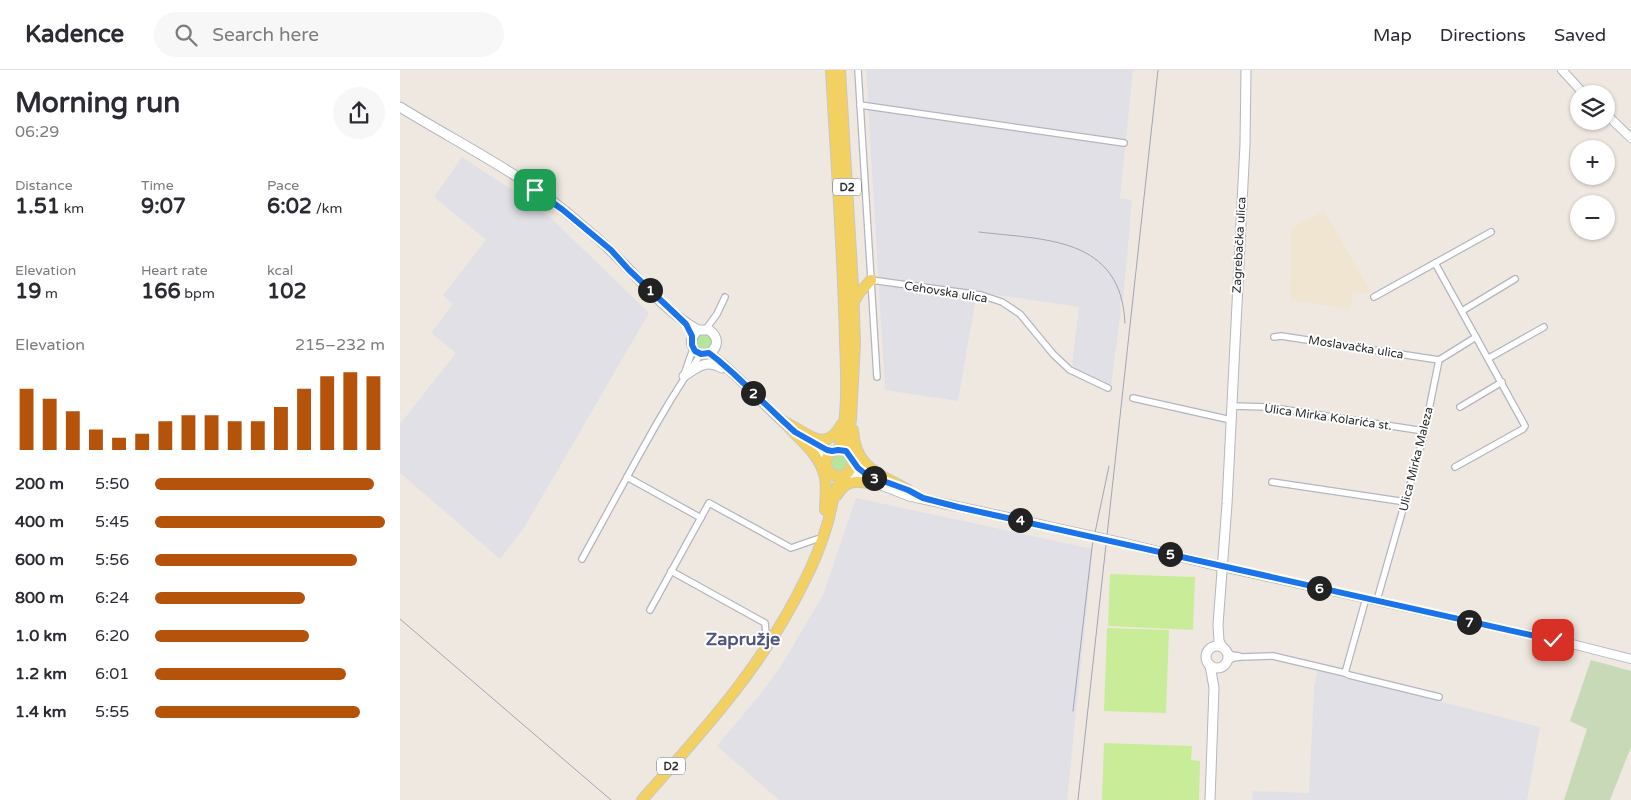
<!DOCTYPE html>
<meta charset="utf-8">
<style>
:root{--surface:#fff;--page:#f7f7f7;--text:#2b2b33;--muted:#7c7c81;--line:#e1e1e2;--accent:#b45309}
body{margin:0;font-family:"Varela Round",sans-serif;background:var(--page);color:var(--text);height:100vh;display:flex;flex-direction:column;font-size:19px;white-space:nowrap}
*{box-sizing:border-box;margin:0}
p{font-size:16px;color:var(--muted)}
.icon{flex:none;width:28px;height:28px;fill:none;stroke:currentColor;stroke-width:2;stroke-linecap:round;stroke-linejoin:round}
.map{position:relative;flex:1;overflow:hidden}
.panel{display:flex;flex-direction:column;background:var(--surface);width:400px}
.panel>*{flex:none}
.controls{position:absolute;left:1170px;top:15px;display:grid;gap:10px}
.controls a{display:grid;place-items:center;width:45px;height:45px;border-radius:50%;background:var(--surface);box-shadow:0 1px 4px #0004;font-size:25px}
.pin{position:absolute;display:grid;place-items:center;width:42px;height:42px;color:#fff;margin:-21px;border-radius:10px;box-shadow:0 2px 8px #0006}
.km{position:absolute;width:25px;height:25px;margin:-12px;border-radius:50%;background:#222;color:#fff;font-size:14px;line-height:25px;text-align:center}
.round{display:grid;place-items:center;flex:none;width:52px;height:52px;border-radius:26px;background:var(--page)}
.head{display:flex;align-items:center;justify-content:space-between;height:85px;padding:0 15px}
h1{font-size:28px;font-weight:700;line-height:38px}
.stats{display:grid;grid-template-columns:repeat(3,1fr);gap:8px;height:85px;padding:5px 15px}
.stats div{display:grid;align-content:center}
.stats b{font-size:21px;font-weight:700}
.stats small{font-size:14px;font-weight:400}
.stats p{font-size:14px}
.chart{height:140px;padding:10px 15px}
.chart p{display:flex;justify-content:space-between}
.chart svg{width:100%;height:90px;margin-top:5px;stroke:var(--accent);stroke-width:6}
ul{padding:0 15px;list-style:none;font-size:16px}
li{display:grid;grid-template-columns:80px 60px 1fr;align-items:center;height:38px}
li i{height:12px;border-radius:6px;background:var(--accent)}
header{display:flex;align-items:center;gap:30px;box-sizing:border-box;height:70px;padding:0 25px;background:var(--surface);border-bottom:1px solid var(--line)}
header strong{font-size:24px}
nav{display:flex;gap:28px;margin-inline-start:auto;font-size:18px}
.search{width:350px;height:45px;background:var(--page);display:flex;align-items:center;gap:12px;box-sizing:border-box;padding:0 18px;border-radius:28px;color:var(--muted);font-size:19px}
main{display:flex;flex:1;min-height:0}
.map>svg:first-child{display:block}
.industrial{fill:#e2e0e7}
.education{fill:#f0e5d0}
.green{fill:#b6e59d}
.cemetery{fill:#c7d9b7}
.pitch{fill:#c9ec99}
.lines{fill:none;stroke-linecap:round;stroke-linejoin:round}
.minor-casing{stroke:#b3b6c1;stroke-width:8}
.tertiary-casing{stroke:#b3b6c1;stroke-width:10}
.secondary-casing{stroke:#b3b6c1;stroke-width:11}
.primary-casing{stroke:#c8c8c8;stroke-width:12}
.minor{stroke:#fff;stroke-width:5.5}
.tertiary{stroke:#fff;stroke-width:8}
.secondary{stroke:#fff;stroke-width:9}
.primary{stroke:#f2d062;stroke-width:10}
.rail{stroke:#a2a5b7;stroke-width:1}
.secondary-bridge-casing{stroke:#b3b6c1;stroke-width:11;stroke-linecap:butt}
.secondary-bridge{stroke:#fff;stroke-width:9}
.route-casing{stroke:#fff;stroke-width:10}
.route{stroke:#1a73e8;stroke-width:6}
.labels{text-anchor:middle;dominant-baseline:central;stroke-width:4;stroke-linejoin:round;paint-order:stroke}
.shield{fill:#fff;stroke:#6c6c6c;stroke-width:1}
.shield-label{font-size:11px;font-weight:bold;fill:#2d2d2d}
.street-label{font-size:12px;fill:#2d2d2d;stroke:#fff}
.district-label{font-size:18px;font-weight:bold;fill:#4d567f;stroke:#fff}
</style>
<header>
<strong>Kadence</strong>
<div class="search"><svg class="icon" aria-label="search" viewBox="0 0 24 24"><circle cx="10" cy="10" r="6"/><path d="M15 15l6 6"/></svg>Search here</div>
<nav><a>Map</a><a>Directions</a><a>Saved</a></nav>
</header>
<main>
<section class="panel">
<div class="head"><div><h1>Morning run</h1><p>06:29</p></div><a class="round"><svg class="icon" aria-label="share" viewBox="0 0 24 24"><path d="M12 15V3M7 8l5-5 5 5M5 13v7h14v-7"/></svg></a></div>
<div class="stats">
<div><p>Distance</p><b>1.51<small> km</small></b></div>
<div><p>Time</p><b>9:07</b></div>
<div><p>Pace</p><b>6:02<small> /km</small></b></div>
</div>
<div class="stats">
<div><p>Elevation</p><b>19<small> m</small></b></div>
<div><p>Heart rate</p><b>166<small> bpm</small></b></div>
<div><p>kcal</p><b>102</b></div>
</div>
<div class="chart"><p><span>Elevation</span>215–232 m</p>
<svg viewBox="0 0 160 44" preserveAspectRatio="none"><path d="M5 44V14M15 44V19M25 44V25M35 44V34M45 44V38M55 44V36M65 44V30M75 44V27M85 44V27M95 44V30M105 44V30M115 44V23M125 44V14M135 44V8M145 44V6M155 44V8"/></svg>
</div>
<ul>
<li><b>200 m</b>5:50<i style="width:95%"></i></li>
<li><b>400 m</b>5:45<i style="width:100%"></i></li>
<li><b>600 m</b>5:56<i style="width:88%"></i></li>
<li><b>800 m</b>6:24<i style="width:65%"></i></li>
<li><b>1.0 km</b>6:20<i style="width:67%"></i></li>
<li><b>1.2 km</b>6:01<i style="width:83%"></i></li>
<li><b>1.4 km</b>5:55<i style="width:89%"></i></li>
</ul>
</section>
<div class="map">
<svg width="1231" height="730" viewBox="0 0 1231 730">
<rect width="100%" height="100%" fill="#efe8e0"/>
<!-- industrial -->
<g class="industrial">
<polygon points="466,0 733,0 720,128 732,130 723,231 719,232 721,240 711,316 677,300 672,295 679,237 577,222 558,331 485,320"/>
<polygon points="62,87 114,121 152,149 249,243 124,458 100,489 0,403 0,354 56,283 31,263 53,234 43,225 86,170 34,127"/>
<polygon points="456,428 693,479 667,730 379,730 317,676 362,622 381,596 423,525"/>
<polygon points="918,600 1140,657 1127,730 852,730 853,721 909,723 914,618"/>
</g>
<!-- education -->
<polygon class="education" points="924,141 971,222 966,223 953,222 950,239 890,230 891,158"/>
<!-- green -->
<g class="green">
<polygon points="301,263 310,265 313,273 309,280 297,278 295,269"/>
<circle cx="440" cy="393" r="10"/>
</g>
<!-- cemetery -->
<polygon class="cemetery" points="1191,590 1231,601 1231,677 1210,730 1164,730 1187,659 1170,651"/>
<!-- pitch -->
<g class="pitch">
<polygon points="710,504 795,507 793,560 708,556"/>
<polygon points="707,558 769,560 766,643 704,641"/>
<polygon points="704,673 792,676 791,690 800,691 799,730 702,730"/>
</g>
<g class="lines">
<defs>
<g id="minor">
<polyline points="458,0 477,307"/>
<polyline points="460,35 724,73"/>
<polyline points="1035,193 1125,356 1123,359 1055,397"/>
<polyline points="471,210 581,225 602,232 620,244 653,284 670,300 708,318"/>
<polyline points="974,227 1091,162"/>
<polyline points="1062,241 1115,209"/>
<polyline points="306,259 317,244 325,227"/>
<polyline points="874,267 881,266 1039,290"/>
<path d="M301,284C273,323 250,365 227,407L301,448"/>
<polyline points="1089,288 1144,257"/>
<polyline points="285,302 293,279"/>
<polyline points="733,328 831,350"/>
<polyline points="832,336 868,337 1024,361"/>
<polyline points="1060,337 1102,312"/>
<polyline points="872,412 1006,432"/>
<polyline points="182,489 227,407"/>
<polyline points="271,501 365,553 367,574"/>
<polyline points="977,530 1023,369 1039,290 1076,267"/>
<polyline points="250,540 309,433 391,478 417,469"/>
<polyline points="826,581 832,585 839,586"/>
<polyline points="826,592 833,588 841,587 873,586 945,603 966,528"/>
<polyline points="945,603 949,605 1039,627"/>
</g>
<g id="tertiary">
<polyline points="1162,0 1184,24"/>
<polyline points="1206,44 1231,68"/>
<polyline points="823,497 1168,573 1231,589"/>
</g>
<g id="secondary">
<path d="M0,37C55,71 114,100 165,141C180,154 197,167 211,181C239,208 264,241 298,260"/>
<path d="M309,283C319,277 319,267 309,260H298C293,265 289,271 293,277C297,286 303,282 310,284C313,285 316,289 319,291C344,311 364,336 388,356"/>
<path d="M284,306C298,297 305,289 322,298"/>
<polyline points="407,372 419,382 426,392"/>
<polyline points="415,373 421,378 432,381"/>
<polyline points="452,390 458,399 468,405"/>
<polyline points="449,402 509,426 624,451"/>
<polyline points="723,473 823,497"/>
<circle cx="817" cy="587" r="11"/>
<polyline points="822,577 819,571 818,555 827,434 845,74 846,0"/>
<polyline points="810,595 814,618 810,730"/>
</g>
<g id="primary">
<path d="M431,0C436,90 443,180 445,270C446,301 449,351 438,380"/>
<polyline points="440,0 453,216 455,274 451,349 446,381"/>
<polyline points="454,232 459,223 471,210"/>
<path d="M383,351C398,369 420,383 425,408C427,418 425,429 425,440"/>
<path d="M384,352C407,361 424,386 442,354"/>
<path d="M453,360C455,398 480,404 508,420"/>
<circle cx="439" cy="393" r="13"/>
<path d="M437,425C448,407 459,412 477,414"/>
<path d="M242,730C303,661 363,596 404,512C414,493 422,472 428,452C432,436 434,419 443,405"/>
</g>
</defs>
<!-- minor casing -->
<use href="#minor" class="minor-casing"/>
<!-- tertiary casing -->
<use href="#tertiary" class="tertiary-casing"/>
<!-- secondary casing -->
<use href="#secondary" class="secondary-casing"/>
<!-- primary casing -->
<use href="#primary" class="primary-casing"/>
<!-- minor -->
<use href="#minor" class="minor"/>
<!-- tertiary -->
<use href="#tertiary" class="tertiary"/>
<!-- secondary -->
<use href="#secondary" class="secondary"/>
<!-- primary -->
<use href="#primary" class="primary"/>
<!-- rail -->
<g class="rail">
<path d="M579,162C644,170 721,166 725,253"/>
<polyline points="0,549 211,730"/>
<polyline points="673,641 692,477 709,396"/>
<polyline points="678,730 758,0"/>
</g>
<defs>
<polyline id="secondary-bridge" points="624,451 723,473"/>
</defs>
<!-- secondary-bridge casing -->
<use href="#secondary-bridge" class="secondary-bridge-casing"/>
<!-- secondary-bridge -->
<use href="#secondary-bridge" class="secondary-bridge"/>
</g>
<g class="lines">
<defs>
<polyline id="route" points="135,120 163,140 211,180 229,200 286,254 292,266 292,275 295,281 301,284 309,283 318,290 334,304 383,351 395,362 427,380 432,381 438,380 446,381 458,398 467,405 508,420 523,428 558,437 1153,570"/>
</defs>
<!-- route casing -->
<use href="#route" class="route-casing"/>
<!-- route -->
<use href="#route" class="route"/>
</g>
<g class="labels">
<!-- shield labels -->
<g class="shield">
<rect x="433" y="108.5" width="28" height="17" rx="4"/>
<rect x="257" y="687.5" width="28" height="17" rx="4"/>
</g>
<g class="shield-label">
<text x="447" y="117">D2</text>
<text x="271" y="696">D2</text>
</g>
<!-- street labels -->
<g class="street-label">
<text transform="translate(839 175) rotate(-87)">Zagrebačka ulica</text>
<text transform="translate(546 222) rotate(9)">Cehovska ulica</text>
<text transform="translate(956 277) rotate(9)">Moslavačka ulica</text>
<text transform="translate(928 347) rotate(8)">Ulica Mirka Kolarića st.</text>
<text transform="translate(1016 389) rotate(-76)">Ulica Mirka Maleza</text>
</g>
<!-- district labels -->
<g class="district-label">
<text x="343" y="569">Zapružje</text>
</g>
</g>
</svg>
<div class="controls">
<a><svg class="icon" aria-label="layers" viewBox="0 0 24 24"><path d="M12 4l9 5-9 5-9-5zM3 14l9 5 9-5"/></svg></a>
<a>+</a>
<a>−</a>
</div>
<div class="pin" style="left:135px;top:120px;background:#1e9e55"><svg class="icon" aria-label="arrive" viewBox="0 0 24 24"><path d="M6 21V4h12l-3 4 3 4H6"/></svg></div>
<div class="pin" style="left:1153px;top:570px;background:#d93025"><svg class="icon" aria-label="check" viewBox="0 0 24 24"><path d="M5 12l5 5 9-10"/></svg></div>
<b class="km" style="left:250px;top:220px">1</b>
<b class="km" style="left:353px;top:323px">2</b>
<b class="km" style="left:474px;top:408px">3</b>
<b class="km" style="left:620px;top:450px">4</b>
<b class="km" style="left:770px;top:484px">5</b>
<b class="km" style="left:919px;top:518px">6</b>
<b class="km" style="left:1069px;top:552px">7</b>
</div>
</main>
